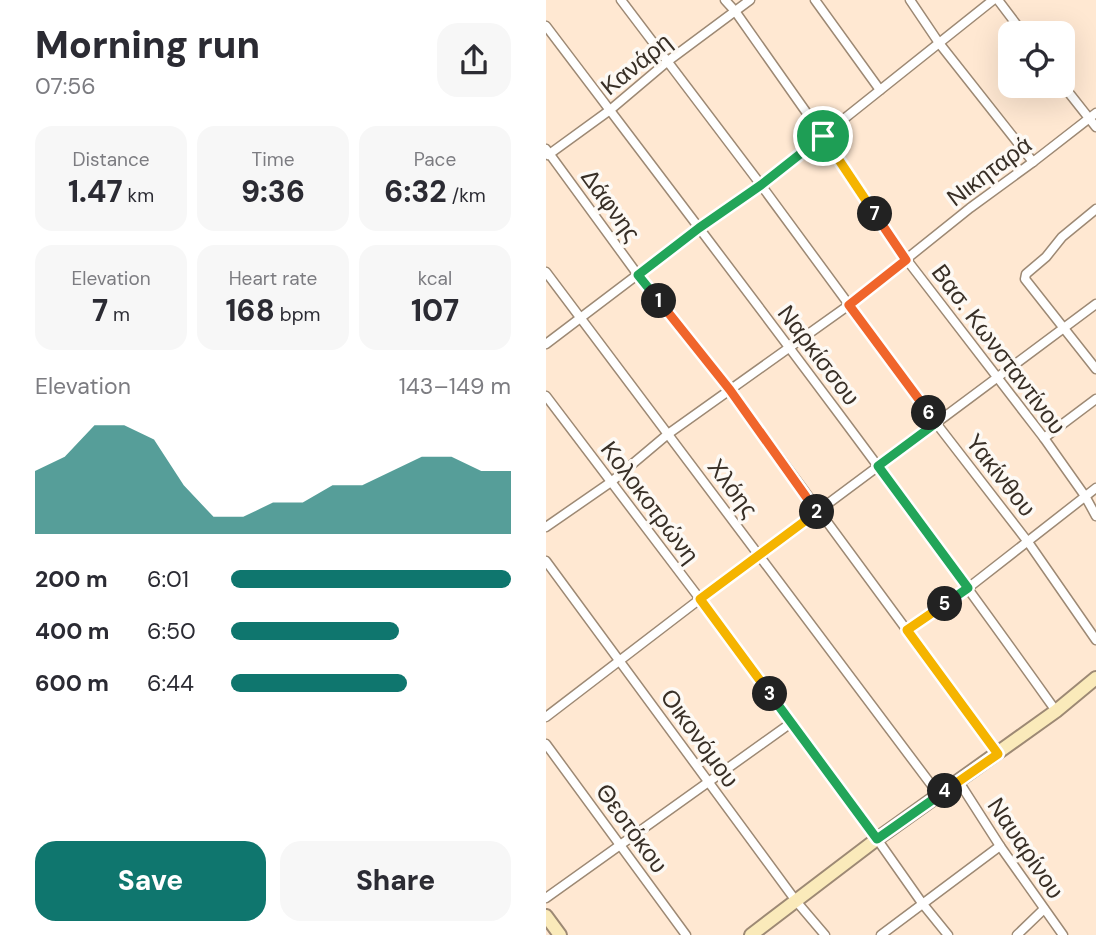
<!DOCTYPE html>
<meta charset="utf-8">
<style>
:root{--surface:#fff;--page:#f7f7f7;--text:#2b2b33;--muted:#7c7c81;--accent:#0f766e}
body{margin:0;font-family:"DM Sans",sans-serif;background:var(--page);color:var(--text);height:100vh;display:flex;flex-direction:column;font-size:26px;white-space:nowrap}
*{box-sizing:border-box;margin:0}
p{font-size:23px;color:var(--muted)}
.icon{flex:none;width:38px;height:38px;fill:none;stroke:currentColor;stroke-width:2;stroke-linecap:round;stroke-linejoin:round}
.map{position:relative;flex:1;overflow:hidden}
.sheet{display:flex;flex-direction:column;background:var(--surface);width:546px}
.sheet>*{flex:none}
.controls{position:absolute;left:452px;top:21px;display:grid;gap:14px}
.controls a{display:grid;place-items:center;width:77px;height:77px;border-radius:14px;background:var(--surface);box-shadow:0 7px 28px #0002;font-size:35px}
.pin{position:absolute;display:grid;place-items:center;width:60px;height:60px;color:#fff;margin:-30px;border:4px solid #fff;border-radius:50%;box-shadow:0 2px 7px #0007}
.km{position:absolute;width:35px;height:35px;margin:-18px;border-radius:50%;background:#222;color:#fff;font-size:19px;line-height:35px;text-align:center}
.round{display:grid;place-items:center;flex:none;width:74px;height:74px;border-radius:21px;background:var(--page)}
.summary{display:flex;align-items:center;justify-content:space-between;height:119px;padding:0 35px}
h1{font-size:38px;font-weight:800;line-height:52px}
.stats{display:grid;grid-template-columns:repeat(3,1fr);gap:10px;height:119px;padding:7px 35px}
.stats div{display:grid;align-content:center;border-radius:18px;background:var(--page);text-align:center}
.stats b{font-size:30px;font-weight:800}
.stats small{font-size:19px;font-weight:400}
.stats p{font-size:19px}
.chart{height:196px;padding:14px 35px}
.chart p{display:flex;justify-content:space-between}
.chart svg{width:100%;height:126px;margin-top:7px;fill:var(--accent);opacity:.7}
.button{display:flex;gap:14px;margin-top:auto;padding:14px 35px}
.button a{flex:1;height:80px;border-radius:21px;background:var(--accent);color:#fff;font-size:28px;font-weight:800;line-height:80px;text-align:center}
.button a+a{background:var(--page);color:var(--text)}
ul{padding:0 35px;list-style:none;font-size:23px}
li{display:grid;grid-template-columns:112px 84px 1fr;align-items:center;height:52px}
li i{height:18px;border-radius:9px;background:var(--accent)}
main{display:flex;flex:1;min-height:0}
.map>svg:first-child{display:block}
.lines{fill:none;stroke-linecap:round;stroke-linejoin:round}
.street-casing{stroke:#9d8974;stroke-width:11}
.secondary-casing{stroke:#9d8974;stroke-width:16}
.street{stroke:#fff;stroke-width:8}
.secondary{stroke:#faeaba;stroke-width:12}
.split-1-casing{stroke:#fff;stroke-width:14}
.split-2-casing{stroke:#fff;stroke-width:14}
.split-3-casing{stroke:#fff;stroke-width:14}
.split-4-casing{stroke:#fff;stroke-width:14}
.split-5-casing{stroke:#fff;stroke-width:14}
.split-6-casing{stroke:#fff;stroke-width:14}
.split-7-casing{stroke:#fff;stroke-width:14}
.split-8-casing{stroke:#fff;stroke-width:14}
.split-1{stroke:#22a559;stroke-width:9}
.split-2{stroke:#f0652b;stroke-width:9}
.split-3{stroke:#f5b400;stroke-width:9}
.split-4{stroke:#22a559;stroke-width:9}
.split-5{stroke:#f5b400;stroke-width:9}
.split-6{stroke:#22a559;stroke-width:9}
.split-7{stroke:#f0652b;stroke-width:9}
.split-8{stroke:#f5b400;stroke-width:9}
.labels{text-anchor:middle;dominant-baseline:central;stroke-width:7;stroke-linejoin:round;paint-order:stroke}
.street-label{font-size:24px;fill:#382f26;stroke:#fdf9f4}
</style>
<main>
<section class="sheet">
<div class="summary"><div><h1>Morning run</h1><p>07:56</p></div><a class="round"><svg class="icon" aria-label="share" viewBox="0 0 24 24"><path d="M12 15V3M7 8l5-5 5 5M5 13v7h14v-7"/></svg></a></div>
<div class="stats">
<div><p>Distance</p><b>1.47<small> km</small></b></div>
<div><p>Time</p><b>9:36</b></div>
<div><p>Pace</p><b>6:32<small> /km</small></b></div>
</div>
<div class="stats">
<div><p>Elevation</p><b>7<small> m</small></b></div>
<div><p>Heart rate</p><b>168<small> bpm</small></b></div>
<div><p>kcal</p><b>107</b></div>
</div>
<div class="chart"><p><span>Elevation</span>143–149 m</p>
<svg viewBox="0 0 160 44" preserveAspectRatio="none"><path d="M0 44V22L10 17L20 6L30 6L40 11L50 27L60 38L70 38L80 33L90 33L100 27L110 27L120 22L130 17L140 17L150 22L160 22V44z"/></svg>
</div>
<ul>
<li><b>200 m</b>6:01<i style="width:100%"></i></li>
<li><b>400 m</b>6:50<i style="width:60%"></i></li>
<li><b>600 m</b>6:44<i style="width:63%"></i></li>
</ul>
<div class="button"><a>Save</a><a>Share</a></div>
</section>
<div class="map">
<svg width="550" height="935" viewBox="0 0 550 935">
<rect width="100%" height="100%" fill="#ffe8d2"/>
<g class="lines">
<defs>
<g id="street">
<polyline points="75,0 215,185 390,423 482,542 550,640"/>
<polyline points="179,0 189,11 277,136 361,260 498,438 539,496 550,516"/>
<polyline points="269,0 334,90"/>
<polyline points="364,0 393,43 487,162"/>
<polyline points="452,0 477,33"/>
<path d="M0,26C172,253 345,479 510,711"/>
<polyline points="516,84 550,127"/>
<polyline points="0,149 92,275 184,390 452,754"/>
<polyline points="2,155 64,110 122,61 204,0"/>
<polyline points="550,209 516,237 500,257 480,274 479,279 550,369"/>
<polyline points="0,272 393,795"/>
<polyline points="0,344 153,228 215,185 447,0"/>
<polyline points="0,396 154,599 331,839 376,903 402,935"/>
<polyline points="498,438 550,399"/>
<polyline points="0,527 65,482 122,434 303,305 424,208 487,162 550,113"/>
<polyline points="0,561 250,901 279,935"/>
<polyline points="361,630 422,588 550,488"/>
<polyline points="0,717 154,599 550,304"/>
<polyline points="0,744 140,935"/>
<polyline points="413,782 454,846 517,935"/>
<polyline points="0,898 245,723"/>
<polyline points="335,935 454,846"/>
<polyline points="471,935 498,909"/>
</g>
<g id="secondary">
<polyline points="0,916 14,935"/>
<polyline points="205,935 331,839 510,711 550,678"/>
</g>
</defs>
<!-- street casing -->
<use href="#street" class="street-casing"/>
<!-- secondary casing -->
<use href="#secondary" class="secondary-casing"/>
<!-- street -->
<use href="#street" class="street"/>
<!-- secondary -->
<use href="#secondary" class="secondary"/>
</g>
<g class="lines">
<defs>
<polyline id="split-1" points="113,301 92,275 153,228 215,185 277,136"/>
<polyline id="split-2" points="113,301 184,390 271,512"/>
<polyline id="split-3" points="224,694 154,599 271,512"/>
<polyline id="split-4" points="224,694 331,839 399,791"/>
<polyline id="split-5" points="399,791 452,754 361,630 399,604"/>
<polyline id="split-6" points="383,413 390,423 332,466 422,588 399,604"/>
<polyline id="split-7" points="329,214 360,260 303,305 383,413"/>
<polyline id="split-8" points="277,136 329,214"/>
</defs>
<!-- split-1 casing -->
<use href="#split-1" class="split-1-casing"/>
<!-- split-2 casing -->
<use href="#split-2" class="split-2-casing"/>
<!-- split-3 casing -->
<use href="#split-3" class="split-3-casing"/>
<!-- split-4 casing -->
<use href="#split-4" class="split-4-casing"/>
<!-- split-5 casing -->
<use href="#split-5" class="split-5-casing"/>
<!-- split-6 casing -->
<use href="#split-6" class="split-6-casing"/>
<!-- split-7 casing -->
<use href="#split-7" class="split-7-casing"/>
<!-- split-8 casing -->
<use href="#split-8" class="split-8-casing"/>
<!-- split-1 -->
<use href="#split-1" class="split-1"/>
<!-- split-2 -->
<use href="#split-2" class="split-2"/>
<!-- split-3 -->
<use href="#split-3" class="split-3"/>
<!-- split-4 -->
<use href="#split-4" class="split-4"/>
<!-- split-5 -->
<use href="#split-5" class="split-5"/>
<!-- split-6 -->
<use href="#split-6" class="split-6"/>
<!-- split-7 -->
<use href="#split-7" class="split-7"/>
<!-- split-8 -->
<use href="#split-8" class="split-8"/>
</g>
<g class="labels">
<!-- street labels -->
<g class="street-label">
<text transform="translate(90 64) rotate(-39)">Κανάρη</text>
<text transform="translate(443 171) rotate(-37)">Νικηταρά</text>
<text transform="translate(65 205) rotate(54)">Δάφνης</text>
<text transform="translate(453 349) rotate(53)">Βασ. Κωνσταντίνου</text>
<text transform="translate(273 355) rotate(53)">Ναρκίσσου</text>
<text transform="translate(455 475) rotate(52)">Υακίνθου</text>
<text transform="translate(187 488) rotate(53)">Χλόης</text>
<text transform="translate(104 502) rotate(53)">Κολοκοτρώνη</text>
<text transform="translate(154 738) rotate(54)">Οικονόμου</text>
<text transform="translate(86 828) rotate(54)">Θεοτόκου</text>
<text transform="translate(480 848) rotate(56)">Ναυαρίνου</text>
</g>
</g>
</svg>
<div class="controls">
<a><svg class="icon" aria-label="locate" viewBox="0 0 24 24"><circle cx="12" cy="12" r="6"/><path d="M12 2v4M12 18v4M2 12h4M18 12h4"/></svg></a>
</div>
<div class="pin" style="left:277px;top:136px;background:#1e9e55"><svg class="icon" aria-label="arrive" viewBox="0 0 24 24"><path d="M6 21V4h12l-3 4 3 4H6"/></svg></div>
<b class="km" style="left:113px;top:301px">1</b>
<b class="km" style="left:271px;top:512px">2</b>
<b class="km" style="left:224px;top:694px">3</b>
<b class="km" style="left:399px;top:791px">4</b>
<b class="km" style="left:399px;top:604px">5</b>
<b class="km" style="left:383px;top:413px">6</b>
<b class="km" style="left:329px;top:214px">7</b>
</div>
</main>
